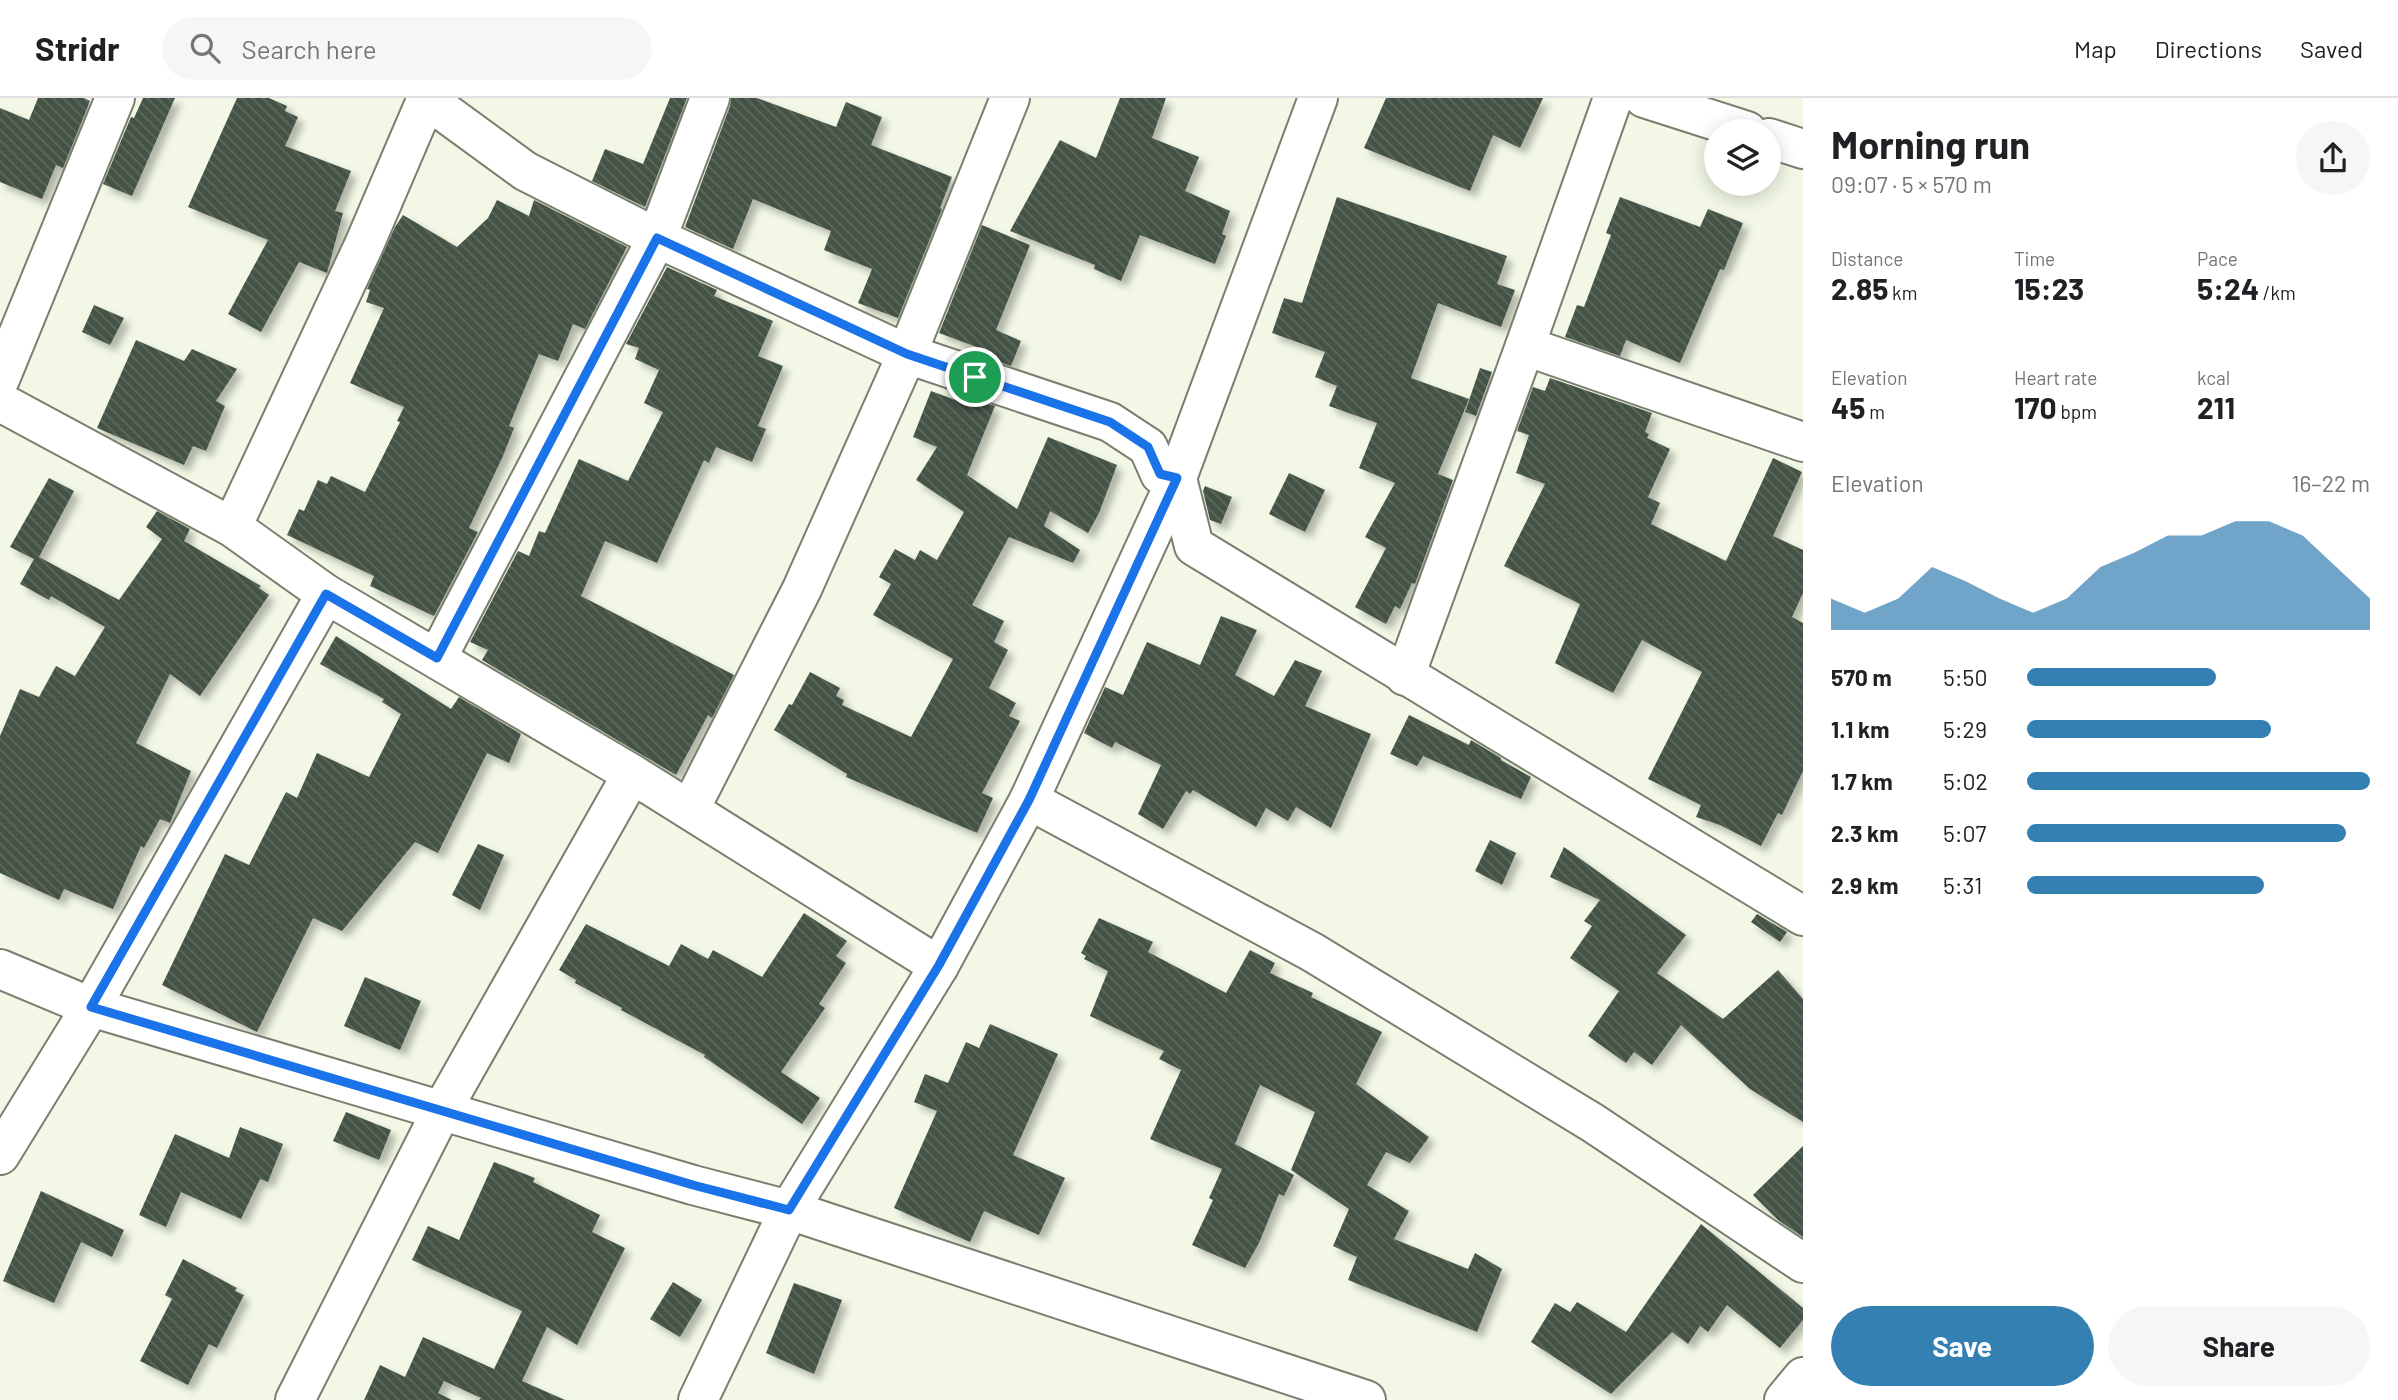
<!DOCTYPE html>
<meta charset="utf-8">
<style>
:root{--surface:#fff;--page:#f6f6f6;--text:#202124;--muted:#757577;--line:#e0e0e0;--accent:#3580b3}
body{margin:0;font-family:Barlow,sans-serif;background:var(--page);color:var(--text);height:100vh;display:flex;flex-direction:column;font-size:26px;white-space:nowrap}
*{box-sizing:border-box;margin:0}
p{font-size:23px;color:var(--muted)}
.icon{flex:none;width:38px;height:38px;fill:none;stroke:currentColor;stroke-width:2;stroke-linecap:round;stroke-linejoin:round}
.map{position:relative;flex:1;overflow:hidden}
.sheet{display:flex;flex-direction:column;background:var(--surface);width:595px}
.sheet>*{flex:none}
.tools{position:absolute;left:1704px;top:21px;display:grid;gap:14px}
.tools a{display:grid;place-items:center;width:77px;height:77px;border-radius:50%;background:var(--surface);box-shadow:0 4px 18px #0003;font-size:35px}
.pin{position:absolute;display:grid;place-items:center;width:60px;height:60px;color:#fff;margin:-30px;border:4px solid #fff;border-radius:50%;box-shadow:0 2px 7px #0007}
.round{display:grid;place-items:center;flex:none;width:74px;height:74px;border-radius:37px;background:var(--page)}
.summary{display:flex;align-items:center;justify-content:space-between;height:119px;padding:0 28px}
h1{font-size:38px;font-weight:700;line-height:52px}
.metrics{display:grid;grid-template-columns:repeat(3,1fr);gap:10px;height:119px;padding:7px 28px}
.metrics div{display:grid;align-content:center}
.metrics b{font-size:30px;font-weight:700}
.metrics small{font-size:19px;font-weight:400}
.metrics p{font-size:19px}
.chart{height:196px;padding:14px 28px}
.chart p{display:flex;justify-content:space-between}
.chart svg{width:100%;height:126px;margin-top:7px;fill:var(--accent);opacity:.7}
.action{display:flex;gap:14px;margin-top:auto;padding:14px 28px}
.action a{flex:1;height:80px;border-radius:42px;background:var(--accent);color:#fff;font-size:28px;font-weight:700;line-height:80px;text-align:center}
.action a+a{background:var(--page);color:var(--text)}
ul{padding:0 28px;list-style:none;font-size:23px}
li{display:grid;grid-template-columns:112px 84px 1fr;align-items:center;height:52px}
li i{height:18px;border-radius:9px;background:var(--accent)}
header{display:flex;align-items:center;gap:42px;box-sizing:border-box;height:98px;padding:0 35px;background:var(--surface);border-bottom:2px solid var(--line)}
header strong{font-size:33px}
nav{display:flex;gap:38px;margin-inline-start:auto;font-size:24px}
.search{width:490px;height:63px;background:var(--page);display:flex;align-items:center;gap:18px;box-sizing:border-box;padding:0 24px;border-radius:38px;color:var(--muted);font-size:26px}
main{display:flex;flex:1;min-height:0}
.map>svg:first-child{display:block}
.building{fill:url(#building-back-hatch);filter:url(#shadow)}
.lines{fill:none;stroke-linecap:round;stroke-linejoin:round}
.street-casing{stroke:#797f6d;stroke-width:42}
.street{stroke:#fff;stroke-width:38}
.route-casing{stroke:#fff;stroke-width:14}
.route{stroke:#1a73e8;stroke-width:9}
</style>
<header>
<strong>Stridr</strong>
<div class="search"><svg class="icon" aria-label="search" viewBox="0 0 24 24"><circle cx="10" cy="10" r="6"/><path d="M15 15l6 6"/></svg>Search here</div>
<nav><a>Map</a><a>Directions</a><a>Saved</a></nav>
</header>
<main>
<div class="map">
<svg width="1803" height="1302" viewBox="0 0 1803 1302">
<defs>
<pattern id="building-back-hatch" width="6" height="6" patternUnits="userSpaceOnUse" patternTransform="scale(1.75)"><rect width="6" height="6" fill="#455346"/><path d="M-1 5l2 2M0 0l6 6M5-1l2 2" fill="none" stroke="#5d695e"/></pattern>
<filter id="shadow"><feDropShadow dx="6" dy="6" stdDeviation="3.5" flood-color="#0004"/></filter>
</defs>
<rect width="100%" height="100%" fill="#f2f8e5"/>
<!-- building -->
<g class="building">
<polygon points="38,0 84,0 90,3 63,70 56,67 42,101 0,84 0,10 29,22"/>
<polygon points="143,0 175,0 132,98 103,86 131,19 134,20"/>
<polygon points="237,0 269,0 287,8 285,13 298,19 285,48 351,73 335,113 343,115 327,175 299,164 261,234 228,216 268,142 188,109"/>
<polygon points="670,0 687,0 645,109 592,83 605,51 643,66"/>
<polygon points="731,0 757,0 836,29 846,4 882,19 871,47 952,79 940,110 942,111 898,220 858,205 872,171 824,152 831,133 753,101 733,151 685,129 730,8"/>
<polygon points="1120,0 1166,0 1152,40 1199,59 1185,93 1230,113 1222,136 1226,138 1215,166 1140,137 1121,183 1094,171 1095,167 1010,133 1060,42 1096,60"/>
<polygon points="1386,0 1543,0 1520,50 1493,37 1470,93 1364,50"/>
<polygon points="1337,99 1507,158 1497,186 1515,192 1501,229 1438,205 1411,280 1469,301 1438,376 1453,382 1415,486 1412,485 1400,511 1395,508 1386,526 1355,509 1386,450 1365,439 1395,385 1359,370 1377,325 1329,308 1337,288 1315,279 1325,254 1272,235 1284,200 1302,205"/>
<polygon points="1620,99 1700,129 1708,111 1743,125 1724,172 1720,171 1680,265 1626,242 1620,258 1565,239 1577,207 1584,209 1611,137 1606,135"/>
<polygon points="497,102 529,118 534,102 627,149 585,231 573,226 558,263 539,256 509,328 514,330 503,358 469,430 478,434 434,518 370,488 374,478 287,437 299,411 304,413 318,382 327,386 331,378 365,394 400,324 397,323 404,309 350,285 384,210 366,204 370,192 367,191 395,129 403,117 457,149 488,120"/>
<polygon points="982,127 1030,147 996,232 1021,243 1011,268 980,257 982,251 939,235"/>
<polygon points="667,169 717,192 714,198 773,223 758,258 783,268 758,328 766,331 752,364 716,349 709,365 704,362 657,465 605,443 581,498 734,577 712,620 708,617 676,677 482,562 488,552 470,544 518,453 529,458 539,433 545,435 579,361 628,383 663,314 644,305 659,272 635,261 639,250 626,246"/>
<polygon points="94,207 124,220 110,247 82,234"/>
<polygon points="136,242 184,263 192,251 237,271 216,303 225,308 206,353 193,348 184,367 97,330"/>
<polygon points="1480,270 1492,274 1476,318 1465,314"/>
<polygon points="1550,280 1652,315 1645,334 1649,336 1647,340 1670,351 1648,399 1660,405 1651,426 1726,463 1773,360 1802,374 1773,438 1803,452 1803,495 1792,519 1803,525 1803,673 1782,717 1778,715 1761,748 1720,727 1696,719 1701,707 1648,681 1702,574 1642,542 1613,595 1555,565 1580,506 1504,468 1545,386 1516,375 1529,337 1517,333 1533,289 1545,293"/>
<polygon points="931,293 961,304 963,298 995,308 967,377 1017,411 1048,339 1117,367 1099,415 1088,435 1050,413 1044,428 1080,452 1073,465 1009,439 972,507 1004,523 994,544 1008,552 989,590 1016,605 1009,618 1020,623 982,695 993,700 977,735 846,679 847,676 774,632 789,606 792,607 810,574 840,590 836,598 844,602 842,607 911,639 953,561 873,517 891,486 879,479 895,451 915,462 920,452 937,462 964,414 916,382 937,349 913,339"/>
<polygon points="1289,375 1325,392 1305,434 1269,416"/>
<polygon points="49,380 74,393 39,459 119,502 162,441 146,429 157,413 190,431 184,443 261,488 259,490 269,497 200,598 170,576 136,645 191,673 170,725 160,721 144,750 141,748 113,811 64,791 59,802 0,775 0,638 20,591 39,599 56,568 75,578 105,529 51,498 49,502 20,486 34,461 10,449"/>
<polygon points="1205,388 1232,399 1221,426 1210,422 1203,393"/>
<polygon points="1221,518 1257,532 1235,577 1274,598 1295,562 1322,573 1305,608 1371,636 1331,730 1296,709 1288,723 1266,710 1256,729 1193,692 1190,696 1186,693 1163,731 1138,716 1161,667 1115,644 1112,650 1084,635 1105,589 1123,597 1147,544 1200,567"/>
<polygon points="336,538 451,611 459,599 521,636 509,665 487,655 438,755 415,744 342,833 313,820 257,934 162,887 225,756 249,767 286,694 297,700 317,655 369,679 401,616 382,604 384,601 320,566"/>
<polygon points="1409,617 1469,647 1471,642 1501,660 1501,662 1531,679 1521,701 1423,658 1417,668 1390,656"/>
<polygon points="1490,742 1516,755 1502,787 1475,773"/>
<polygon points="478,746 504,757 480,812 452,797"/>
<polygon points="1564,749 1686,837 1657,875 1723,921 1778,872 1803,901 1803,1024 1750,991 1681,927 1652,967 1634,954 1626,965 1588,938 1619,893 1570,860 1592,828 1584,823 1600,802 1550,779"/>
<polygon points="804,815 847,843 836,858 846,865 819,906 825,910 781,974 820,1000 802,1026 704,959 705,957 621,912 622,910 575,885 576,882 559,872 586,826 669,868 681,846 708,861 713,852 762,879"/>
<polygon points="1757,816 1787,834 1780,844 1751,824"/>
<polygon points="1099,820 1153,844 1148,854 1226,895 1250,852 1275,865 1270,875 1313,895 1311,899 1382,934 1356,986 1429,1039 1410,1065 1386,1054 1367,1087 1409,1113 1394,1141 1468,1171 1475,1155 1502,1171 1477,1234 1348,1182 1357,1159 1333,1148 1349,1111 1291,1072 1315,1014 1260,987 1235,1046 1294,1077 1284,1098 1279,1096 1259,1145 1245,1170 1192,1147 1213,1102 1209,1100 1222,1071 1150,1041 1181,972 1159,961 1164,953 1090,918 1108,873 1084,861 1086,858 1081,855"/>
<polygon points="365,879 421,903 400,952 344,928"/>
<polygon points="990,926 1058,956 1013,1057 1065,1080 1039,1137 984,1113 970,1144 894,1110 937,1013 914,1004 925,976 948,985 966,944 979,950"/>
<polygon points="346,1014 391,1032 379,1062 333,1043"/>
<polygon points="240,1029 283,1046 268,1084 260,1081 241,1121 181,1094 166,1129 139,1117 175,1036 229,1060"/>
<polygon points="1803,1048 1803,1139 1778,1122 1753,1097"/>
<polygon points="494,1064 535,1080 533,1084 600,1117 592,1134 625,1150 577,1247 547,1229 522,1283 565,1302 479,1302 481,1300 444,1283 438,1295 452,1302 364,1302 380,1267 405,1279 423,1239 494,1271 522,1213 412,1162 428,1128 459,1142"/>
<polygon points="41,1093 124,1132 112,1159 81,1144 54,1205 3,1183"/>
<polygon points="1701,1126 1803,1210 1803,1222 1780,1250 1727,1207 1708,1234 1700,1228 1688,1246 1672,1234 1611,1296 1531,1244 1555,1205 1570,1214 1577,1204 1626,1234"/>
<polygon points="183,1161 237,1190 235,1193 244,1197 217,1250 209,1246 188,1287 140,1263 172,1201 165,1197"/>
<polygon points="673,1184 702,1202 680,1239 650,1221"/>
<polygon points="794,1185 842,1202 814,1276 766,1255"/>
</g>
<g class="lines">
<defs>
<g id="street">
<polyline points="425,0 525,73 657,140 907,256 1110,324 1148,349 1160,376 1177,380 1194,448 1803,818"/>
<polyline points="1644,0 1747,33"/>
<polyline points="1769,40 1803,51"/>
<polyline points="1525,248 1803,344"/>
<polyline points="0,281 115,0"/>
<polyline points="0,304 232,429 326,496 632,676 939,868"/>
<polyline points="232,429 364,147 427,0"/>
<polyline points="437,560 657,140 710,0"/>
<polyline points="1405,578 1525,248 1613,0"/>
<polyline points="1029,702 1312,854 1593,1025 1803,1165"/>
<polyline points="690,711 802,491 907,256 1010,0"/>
<polyline points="0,871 91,909 693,1087 789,1112 1366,1302"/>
<polyline points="0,1057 91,909 326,496"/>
<polyline points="295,1302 442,1012 632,676"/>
<polyline points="698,1302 789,1112 939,868 1029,702 1177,380 1318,0"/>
<polyline points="1784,1302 1803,1279"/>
</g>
</defs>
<!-- street casing -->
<use href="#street" class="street-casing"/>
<!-- street -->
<use href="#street" class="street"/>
</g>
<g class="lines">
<defs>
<polygon id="route" points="657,140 907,256 1110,324 1148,349 1160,376 1177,380 1029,702 939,867 789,1112 693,1087 91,909 326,496 437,560"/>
</defs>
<!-- route casing -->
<use href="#route" class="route-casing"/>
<!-- route -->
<use href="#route" class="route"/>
</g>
</svg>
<div class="tools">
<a><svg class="icon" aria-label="layers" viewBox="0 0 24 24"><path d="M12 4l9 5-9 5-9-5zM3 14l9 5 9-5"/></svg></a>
</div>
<div class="pin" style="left:975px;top:279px;background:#1e9e55"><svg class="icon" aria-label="arrive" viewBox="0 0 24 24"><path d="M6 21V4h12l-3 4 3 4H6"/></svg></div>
</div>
<section class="sheet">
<div class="summary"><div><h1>Morning run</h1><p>09:07 · 5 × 570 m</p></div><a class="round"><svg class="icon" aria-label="share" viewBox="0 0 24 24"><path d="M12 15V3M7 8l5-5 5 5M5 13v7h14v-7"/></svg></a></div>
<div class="metrics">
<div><p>Distance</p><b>2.85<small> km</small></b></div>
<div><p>Time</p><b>15:23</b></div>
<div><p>Pace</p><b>5:24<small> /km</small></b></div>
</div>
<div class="metrics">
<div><p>Elevation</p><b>45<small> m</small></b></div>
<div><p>Heart rate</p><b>170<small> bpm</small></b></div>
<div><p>kcal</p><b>211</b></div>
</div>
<div class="chart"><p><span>Elevation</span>16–22 m</p>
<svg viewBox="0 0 160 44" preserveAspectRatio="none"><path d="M0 44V33L10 38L20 33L30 22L40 27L50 33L60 38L70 33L80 22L90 17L100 11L110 11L120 6L130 6L140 11L150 22L160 33V44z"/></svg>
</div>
<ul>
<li><b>570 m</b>5:50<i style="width:55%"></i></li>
<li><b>1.1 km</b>5:29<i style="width:71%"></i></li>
<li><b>1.7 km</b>5:02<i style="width:100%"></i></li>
<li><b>2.3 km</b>5:07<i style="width:93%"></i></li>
<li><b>2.9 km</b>5:31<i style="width:69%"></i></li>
</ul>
<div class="action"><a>Save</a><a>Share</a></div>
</section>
</main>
